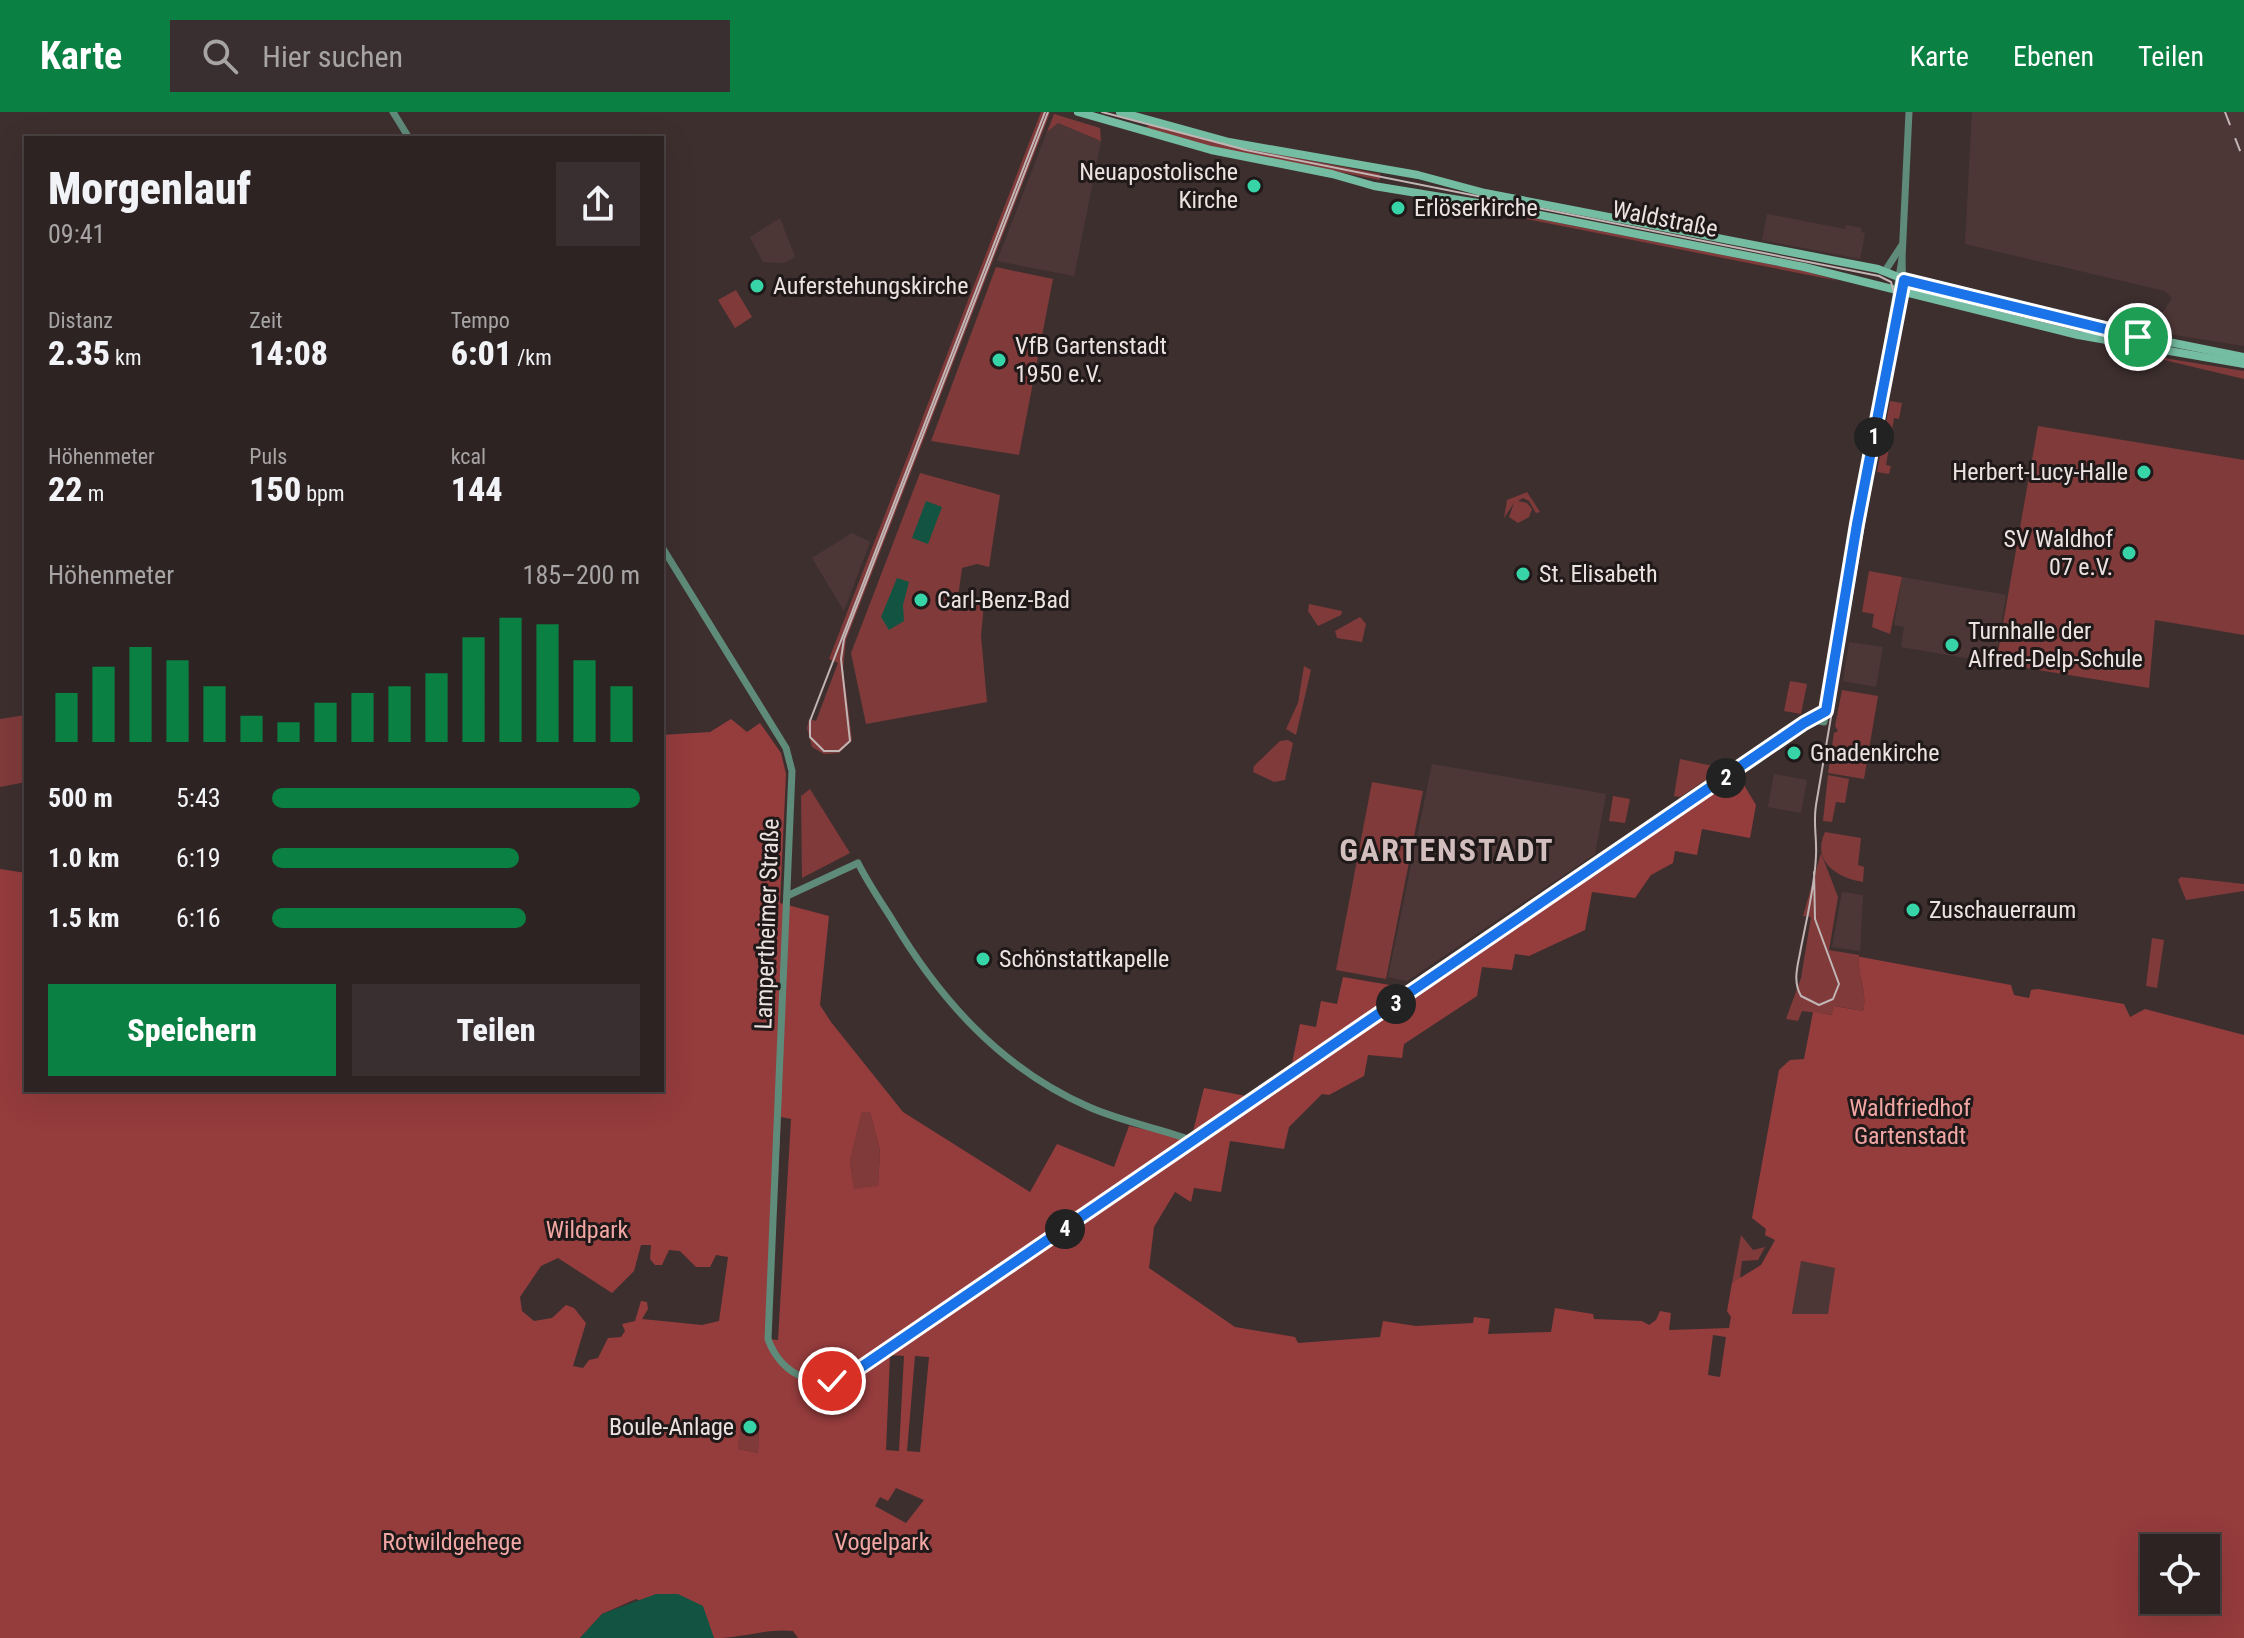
<!DOCTYPE html>
<html lang="de">
<meta charset="utf-8">
<style>
:root{--surface:#2e2323;--page:#3a2f30;--text:#f1f3f6;--muted:#a7a4a6;--line:#494041;--accent:#0b8043}
body{margin:0;font-family:"Roboto Condensed",sans-serif;background:var(--page);color:var(--text);height:100vh;display:flex;flex-direction:column;font-size:30px;white-space:nowrap}
*{box-sizing:border-box;margin:0}
p{font-size:26px;color:var(--muted)}
.icon{flex:none;width:44px;height:44px;fill:none;stroke:currentColor;stroke-width:2;stroke-linecap:round;stroke-linejoin:round}
.map{position:relative;flex:1;overflow:hidden}
.side{position:absolute;left:24px;top:24px;width:640px;height:956px;display:flex;flex-direction:column;background:var(--surface);border-radius:0px;box-shadow:0 8px 32px #0002,0 0 0 2px var(--line)}
.side>*{flex:none}
.controls{position:absolute;left:2140px;top:1422px;display:grid;gap:16px}
.controls a{display:grid;place-items:center;width:80px;height:80px;border-radius:0px;background:var(--surface);box-shadow:0 8px 32px #0002,0 0 0 2px var(--line);font-size:40px}
.pin{position:absolute;display:grid;place-items:center;width:68px;height:68px;color:#fff;margin:-34px;border:4px solid #fff;border-radius:50%;box-shadow:0 2px 8px #0007}
.km{position:absolute;width:40px;height:40px;margin:-20px;border-radius:50%;background:#222;color:#fff;font-size:22px;line-height:40px;text-align:center}
.round{display:grid;place-items:center;flex:none;width:84px;height:84px;border-radius:0px;background:var(--page)}
.overview{display:flex;align-items:center;justify-content:space-between;height:136px;padding:0 24px}
h1{font-size:44px;font-weight:800;line-height:60px}
.metrics{display:grid;grid-template-columns:repeat(3,1fr);gap:12px;height:136px;padding:8px 24px}
.metrics div{display:grid;align-content:center}
.metrics b{font-size:34px;font-weight:800}
.metrics small{font-size:22px;font-weight:400}
.metrics p{font-size:22px}
.chart{height:224px;padding:16px 24px}
.chart p{display:flex;justify-content:space-between}
.chart svg{width:100%;height:144px;margin-top:8px;stroke:var(--accent);stroke-width:6}
.button{display:flex;gap:16px;margin-top:auto;padding:16px 24px}
.button a{flex:1;height:92px;border-radius:0px;background:var(--accent);color:#fff;font-size:32px;font-weight:800;line-height:92px;text-align:center}
.button a+a{background:var(--page);color:var(--text)}
ul{padding:0 24px;list-style:none;font-size:26px}
li{display:grid;grid-template-columns:128px 96px 1fr;align-items:center;height:60px}
li i{height:20px;border-radius:10px;background:var(--accent)}
header{display:flex;align-items:center;gap:48px;box-sizing:border-box;height:112px;padding:0 40px;background:var(--accent);color:#fff}
header strong{font-size:38px}
nav{display:flex;gap:44px;margin-inline-start:auto;font-size:28px}
.search{width:560px;height:72px;background:var(--page);display:flex;align-items:center;gap:20px;box-sizing:border-box;padding:0 28px;border-radius:0px;color:var(--muted);font-size:30px}
.map>svg:first-child{display:block}
.built{fill:#4d3736}
.green{fill:#803a3a}
.forest{fill:#953c3d;fill-rule:evenodd}
.water{fill:#125441}
.lines{fill:none;stroke-linecap:round;stroke-linejoin:round}
.tertiary{stroke:#5f8b7a;stroke-width:7}
.secondary{stroke:#74bca2;stroke-width:8}
.tram{stroke:#c1b6b5;stroke-width:2}
.rail{stroke:#c1b6b5;stroke-width:2;stroke-dasharray:14 14;stroke-linecap:butt}
.route-casing{stroke:#fff;stroke-width:16}
.route{stroke:#1a73e8;stroke-width:10}
.poi-dot{fill:#36d4a7;stroke:#201919;stroke-width:3}
.labels{text-anchor:middle;dominant-baseline:central;stroke-width:6;stroke-linejoin:round;paint-order:stroke}
.poi-label{font-size:24px;fill:#ece2e1;stroke:#201919;text-anchor:start}
.street-label{font-size:24px;fill:#ece2e1;stroke:#201919}
.park-label{font-size:24px;fill:#f3a7a4;stroke:#201919}
.district-label{font-size:32px;font-weight:bold;letter-spacing:2px;fill:#d1bebd;stroke:#201919}
</style>
<header>
<strong>Karte</strong>
<div class="search"><svg class="icon" aria-label="search" viewBox="0 0 24 24"><circle cx="10" cy="10" r="6"/><path d="M15 15l6 6"/></svg>Hier suchen</div>
<nav><a>Karte</a><a>Ebenen</a><a>Teilen</a></nav>
</header>
<div class="map">
<svg width="2244" height="1526" viewBox="0 0 2244 1526">
<rect width="100%" height="100%" fill="#3e2f2f"/>
<!-- built -->
<g class="built">
<polygon points="1972,0 2244,0 2244,234 2156,220 2154,215 2172,186 2165,179 1965,132"/>
<polygon points="1058,11 1101,29 1074,164 997,149 1047,20"/>
<polygon points="1767,102 1845,117 1846,113 1862,116 1861,120 1865,121 1860,147 1762,128"/>
<polygon points="780,106 795,145 784,151 763,150 750,125"/>
<polygon points="852,421 870,430 844,499 812,446"/>
<polygon points="1902,465 2006,483 1995,551 1901,535 1904,515 1894,513"/>
<polygon points="1849,530 1883,535 1876,575 1843,569"/>
<polygon points="1432,652 1606,682 1595,742 1407,869 1388,865"/>
<polygon points="1774,662 1807,668 1801,701 1768,695"/>
<polygon points="1842,780 1863,783 1860,839 1832,835"/>
<polygon points="1800,1149 1835,1156 1828,1203 1792,1203"/>
</g>
<!-- green -->
<g class="green">
<polygon points="1041,0 1050,1 846,528 843,556 852,628 839,641 824,642 812,635 807,616 809,607 816,609 838,551 829,547"/>
<polygon points="1054,2 1100,16 1101,29 1058,11 1047,20"/>
<polygon points="1152,11 1214,30 1380,62 1380,68 1209,34 1145,16"/>
<polygon points="1417,83 1804,159 1839,169 1426,87"/>
<polygon points="996,155 1053,167 1019,343 931,329"/>
<polygon points="736,178 752,205 735,216 718,188"/>
<polygon points="2139,242 2244,259 2244,267"/>
<polygon points="1890,289 1902,291 1899,307 1894,306 1886,353 1891,354 1889,362 1877,360"/>
<polygon points="2038,314 2244,348 2244,523 2155,508 2149,576 1996,551"/>
<polygon points="920,361 1000,383 989,455 977,452 962,456 958,485 984,491 981,524 987,590 866,612 851,541"/>
<polygon points="1527,380 1540,400 1536,401 1529,389 1523,386 1518,389 1527,391 1532,397 1529,405 1518,411 1509,405 1514,391 1504,406 1507,388"/>
<polygon points="1869,459 1902,465 1890,522 1872,515 1874,502 1862,500"/>
<polygon points="1309,492 1342,499 1341,503 1318,514 1308,499"/>
<polygon points="1360,505 1366,512 1362,530 1337,526 1335,519"/>
<polygon points="1304,554 1311,558 1296,623 1286,617 1298,591"/>
<polygon points="1790,569 1807,572 1801,602 1784,599"/>
<polygon points="1842,578 1878,584 1864,667 1828,661 1834,621 1838,619 1835,614"/>
<polygon points="26,603 26,670 0,675 0,607"/>
<polygon points="1288,628 1293,631 1285,668 1274,670 1253,660 1254,654 1280,629"/>
<polygon points="1680,647 1713,654 1710,661 1714,655 1724,656 1680,685 1674,684"/>
<polygon points="1828,663 1849,667 1845,691 1836,690 1832,710 1823,709"/>
<polygon points="1372,670 1423,679 1386,867 1336,858"/>
<polygon points="810,677 850,741 802,766 801,684"/>
<polygon points="1613,684 1630,687 1625,711 1609,709"/>
<path d="M1825,720L1861,726L1858,753L1864,755L1863,770C1838,766 1811,750 1825,720Z"/>
<path d="M1821,741L1838,785L1829,838L1859,843C1857,863 1868,880 1863,899L1835,894L1833,903L1802,899L1798,909L1786,907L1801,866L1811,805L1803,804Z"/>
<polygon points="2181,765 2244,772 2244,779 2186,788 2178,768"/>
<polygon points="2152,826 2164,828 2157,876 2146,874"/>
<polygon points="862,1000 870,1000 880,1039 878,1075 854,1078 850,1049"/>
<polygon points="1741,1123 1753,1138 1765,1135 1758,1148 1742,1149 1740,1165 1745,1166 1732,1171"/>
<polygon points="740,1309 759,1316 758,1341 738,1337"/>
</g>
<!-- forest -->
<path class="forest" d="M731,607L747,620L760,611L781,641L786,662L780,791L829,804L820,893L831,910L903,1000L1030,1080L1057,1032L1114,1055L1129,1014L1191,1027L1204,976L1246,984L1292,951L1300,912L1316,915L1321,889L1337,892L1343,865L1419,878L1738,663L1756,693L1750,726L1702,717L1697,743L1675,739L1673,751L1651,763L1635,786L1592,780L1585,818L1529,844L1515,842L1512,858L1482,855L1477,884L1404,932L1402,946L1368,943L1364,964L1329,983L1322,982L1289,1015L1284,1037L1230,1029L1221,1080L1194,1076L1191,1090L1175,1080L1154,1115L1149,1156L1235,1215L1295,1225L1298,1231L1380,1225L1383,1209L1416,1214L1473,1211L1474,1205L1490,1207L1488,1222L1551,1220L1555,1196L1593,1202L1594,1207L1642,1209L1649,1213L1656,1208L1660,1199L1671,1201L1669,1218L1729,1216L1731,1205L1727,1199L1732,1171L1761,1153L1775,1128L1765,1123L1766,1117L1752,1106L1779,958L1790,948L1804,947L1813,900L1832,903L1834,894L1863,899C1868,880 1857,863 1859,844L1829,839L2011,873L2014,883L2029,886L2031,878L2038,877L2124,892L2130,905L2145,897L2244,923V1526H798L793,1519C767,1516 743,1526 715,1526C690,1518 661,1499 636,1487L602,1502L580,1526H0V757L26,761V978H662V623L710,620ZM862,1000H870L880,1039L878,1074L854,1077L850,1049ZM781,1005L791,1007L778,1228L769,1227ZM641,1133H651L650,1147L655,1153H662L669,1138L680,1139L696,1155H710L716,1143L728,1145L719,1209L702,1213L642,1207L648,1197L647,1190L641,1189L635,1209L622,1212L625,1219L621,1225L608,1226L598,1246L589,1248L583,1256L573,1254L586,1211L574,1196L566,1193L552,1206L534,1209L522,1199L520,1185L541,1154L558,1146L612,1181L634,1159ZM1801,1149L1835,1156L1828,1202H1792ZM1713,1223L1726,1225L1720,1265L1708,1263ZM890,1243L904,1244L899,1339L886,1338ZM915,1244L929,1245L920,1340L907,1339ZM741,1309L759,1315L758,1341L738,1337ZM896,1376L924,1388L906,1411L875,1394L880,1385L888,1389ZM2154,1436H2206V1488H2154Z"/>
<!-- water -->
<g class="water">
<polygon points="926,389 942,395 928,432 912,426"/>
<polygon points="897,466 909,470 903,493 904,509 889,518 881,505"/>
<polygon points="656,1482 678,1482 703,1494 714,1526 580,1526 602,1502"/>
</g>
<g class="lines">
<!-- tertiary -->
<g class="tertiary">
<polyline points="393,0 409,26"/>
<polyline points="1885,159 1902,133"/>
<polyline points="1892,228 1903,180 1902,147 1909,0"/>
<path d="M662,435L786,636L792,659L768,1227C782,1266 822,1281 857,1258L1804,611L1826,599"/>
<polyline points="1810,607 1824,610 1902,147"/>
<path d="M787,784L858,751C868,771 881,790 893,809C941,889 1002,957 1089,995C1123,1010 1159,1016 1194,1029"/>
</g>
<!-- secondary -->
<g class="secondary">
<polyline points="1078,0 1211,38 1332,62 1374,74 1484,92 1804,155 2078,223 2244,252"/>
<polyline points="1120,0 1229,30 1418,63 1485,81 1878,157 1921,174 2084,213 2244,245"/>
</g>
<!-- tram -->
<g class="tram">
<polyline points="1045,0 810,609 810,625 824,639 839,639 850,629 841,547 844,527 1048,0"/>
<path d="M1102,0L1246,38L1879,164L1891,170L1897,191L1885,289L1816,693C1813,711 1817,726 1816,743C1815,775 1806,809 1800,841C1797,856 1793,870 1801,884L1819,893L1833,887L1839,872L1815,807L1814,760"/>
</g>
<!-- rail -->
<polyline class="rail" points="2225,0 2244,49"/>
</g>
<g class="lines">
<defs>
<polyline id="route" points="832,1269 857,1258 1804,611 1826,599 1857,412 1904,168 2138,225"/>
</defs>
<!-- route casing -->
<use href="#route" class="route-casing"/>
<!-- route -->
<use href="#route" class="route"/>
</g>
<!-- markers -->
<g class="poi-dot">
<circle cx="1254" cy="74" r="8"/>
<circle cx="1398" cy="96" r="8"/>
<circle cx="757" cy="174" r="8"/>
<circle cx="999" cy="248" r="8"/>
<circle cx="2144" cy="360" r="8"/>
<circle cx="2129" cy="441" r="8"/>
<circle cx="1523" cy="462" r="8"/>
<circle cx="921" cy="488" r="8"/>
<circle cx="1952" cy="533" r="8"/>
<circle cx="1794" cy="641" r="8"/>
<circle cx="1913" cy="798" r="8"/>
<circle cx="983" cy="847" r="8"/>
<circle cx="750" cy="1315" r="8"/>
</g>
<g class="labels">
<!-- poi labels -->
<g class="poi-label">
<text x="1238" y="60" text-anchor="end">Neuapostolische<tspan x="1238" dy="28">Kirche</tspan></text>
<text x="1414" y="96">Erlöserkirche</text>
<text x="773" y="174">Auferstehungskirche</text>
<text x="1015" y="234">VfB Gartenstadt<tspan x="1015" dy="28">1950 e.V.</tspan></text>
<text x="2128" y="360" text-anchor="end">Herbert-Lucy-Halle</text>
<text x="2113" y="427" text-anchor="end">SV Waldhof<tspan x="2113" dy="28">07 e.V.</tspan></text>
<text x="1539" y="462">St. Elisabeth</text>
<text x="937" y="488">Carl-Benz-Bad</text>
<text x="1968" y="519">Turnhalle der<tspan x="1968" dy="28">Alfred-Delp-Schule</tspan></text>
<text x="1810" y="641">Gnadenkirche</text>
<text x="1929" y="798">Zuschauerraum</text>
<text x="999" y="847">Schönstattkapelle</text>
<text x="734" y="1315" text-anchor="end">Boule-Anlage</text>
</g>
<!-- street labels -->
<g class="street-label">
<text transform="translate(1665 107) rotate(11)">Waldstraße</text>
<text transform="translate(767 812) rotate(-88)">Lampertheimer Straße</text>
</g>
<!-- park labels -->
<g class="park-label">
<text x="1910" y="996">Waldfriedhof<tspan x="1910" dy="28">Gartenstadt</tspan></text>
<text x="587" y="1118">Wildpark</text>
<text x="452" y="1430">Rotwildgehege</text>
<text x="882" y="1430">Vogelpark</text>
</g>
<!-- district labels -->
<g class="district-label">
<text x="1447" y="738">GARTENSTADT</text>
</g>
</g>
</svg>
<div class="controls">
<a><svg class="icon" aria-label="locate" viewBox="0 0 24 24"><circle cx="12" cy="12" r="6"/><path d="M12 2v4M12 18v4M2 12h4M18 12h4"/></svg></a>
</div>
<div class="pin" style="left:2138px;top:225px;background:#1e9e55"><svg class="icon" aria-label="arrive" viewBox="0 0 24 24"><path d="M6 21V4h12l-3 4 3 4H6"/></svg></div>
<div class="pin" style="left:832px;top:1269px;background:#d93025"><svg class="icon" aria-label="check" viewBox="0 0 24 24"><path d="M5 12l5 5 9-10"/></svg></div>
<b class="km" style="left:1874px;top:325px">1</b>
<b class="km" style="left:1726px;top:666px">2</b>
<b class="km" style="left:1396px;top:892px">3</b>
<b class="km" style="left:1065px;top:1117px">4</b>
<section class="side">
<div class="overview"><div><h1>Morgenlauf</h1><p>09:41</p></div><a class="round"><svg class="icon" aria-label="share" viewBox="0 0 24 24"><path d="M12 15V3M7 8l5-5 5 5M5 13v7h14v-7"/></svg></a></div>
<div class="metrics">
<div><p>Distanz</p><b>2.35<small> km</small></b></div>
<div><p>Zeit</p><b>14:08</b></div>
<div><p>Tempo</p><b>6:01<small> /km</small></b></div>
</div>
<div class="metrics">
<div><p>Höhenmeter</p><b>22<small> m</small></b></div>
<div><p>Puls</p><b>150<small> bpm</small></b></div>
<div><p>kcal</p><b>144</b></div>
</div>
<div class="chart"><p><span>Höhenmeter</span>185–200 m</p>
<svg viewBox="0 0 160 44" preserveAspectRatio="none"><path d="M5 44V29M15 44V21M25 44V15M35 44V19M45 44V27M55 44V36M65 44V38M75 44V32M85 44V29M95 44V27M105 44V23M115 44V12M125 44V6M135 44V8M145 44V19M155 44V27"/></svg>
</div>
<ul>
<li><b>500 m</b>5:43<i style="width:100%"></i></li>
<li><b>1.0 km</b>6:19<i style="width:67%"></i></li>
<li><b>1.5 km</b>6:16<i style="width:69%"></i></li>
</ul>
<div class="button"><a>Speichern</a><a>Teilen</a></div>
</section>
</div>
